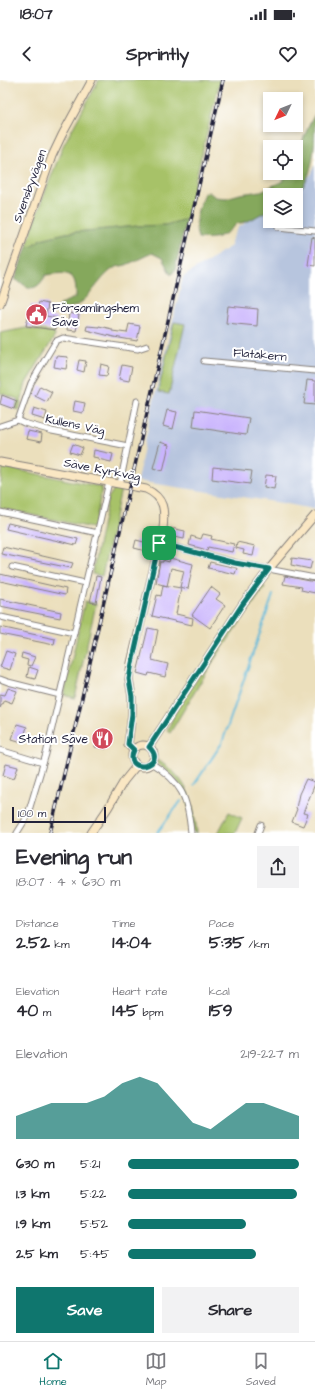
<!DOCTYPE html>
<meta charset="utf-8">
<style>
:root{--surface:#fff;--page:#f2f2f3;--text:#2b2b33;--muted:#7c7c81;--line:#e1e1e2;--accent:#0f766e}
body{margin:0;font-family:"Architects Daughter",sans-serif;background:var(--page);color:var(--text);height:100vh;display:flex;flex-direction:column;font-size:15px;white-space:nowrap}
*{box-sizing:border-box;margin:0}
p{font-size:13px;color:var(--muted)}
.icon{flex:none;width:22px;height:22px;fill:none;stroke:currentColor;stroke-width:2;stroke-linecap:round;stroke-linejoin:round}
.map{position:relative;height:753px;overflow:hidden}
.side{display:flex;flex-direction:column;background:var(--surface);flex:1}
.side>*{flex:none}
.needle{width:26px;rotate:227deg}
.controls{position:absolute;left:263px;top:12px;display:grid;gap:8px}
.controls a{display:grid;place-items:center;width:40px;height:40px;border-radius:0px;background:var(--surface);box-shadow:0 2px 6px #0003;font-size:20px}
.scale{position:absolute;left:12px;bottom:10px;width:94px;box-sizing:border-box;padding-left:4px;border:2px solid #22223b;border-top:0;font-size:11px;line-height:14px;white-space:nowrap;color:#22223b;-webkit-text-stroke:3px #fff;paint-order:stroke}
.pin{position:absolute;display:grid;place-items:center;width:34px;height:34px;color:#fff;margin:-17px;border-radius:8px;box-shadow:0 2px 6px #0006}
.round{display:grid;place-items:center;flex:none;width:42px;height:42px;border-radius:0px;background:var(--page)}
.headline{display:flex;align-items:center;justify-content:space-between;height:68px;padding:0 16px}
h1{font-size:22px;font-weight:700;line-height:30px}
.metrics{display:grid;grid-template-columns:repeat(3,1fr);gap:6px;height:68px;padding:4px 16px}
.metrics div{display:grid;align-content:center}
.metrics b{font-size:17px;font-weight:700}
.metrics small{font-size:11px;font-weight:400}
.metrics p{font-size:11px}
.chart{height:112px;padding:8px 16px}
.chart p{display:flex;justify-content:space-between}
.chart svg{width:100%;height:72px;margin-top:4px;fill:var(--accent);opacity:.7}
.cta{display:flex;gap:8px;margin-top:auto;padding:8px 16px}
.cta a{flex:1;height:46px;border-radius:0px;background:var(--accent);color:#fff;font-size:16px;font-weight:700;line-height:46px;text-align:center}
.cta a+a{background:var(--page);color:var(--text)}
ul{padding:0 16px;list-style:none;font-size:13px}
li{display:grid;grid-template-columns:64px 48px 1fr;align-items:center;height:30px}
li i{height:10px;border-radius:5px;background:var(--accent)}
.status{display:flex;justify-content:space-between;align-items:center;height:28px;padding:0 20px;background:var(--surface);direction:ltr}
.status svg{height:11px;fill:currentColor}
header{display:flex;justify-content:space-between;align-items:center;height:52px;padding:0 16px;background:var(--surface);font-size:18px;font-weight:700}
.dock{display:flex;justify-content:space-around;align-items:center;height:56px;border-top:1px solid var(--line);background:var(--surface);font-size:11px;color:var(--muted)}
.dock a{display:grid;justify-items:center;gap:2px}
.dock .on{color:var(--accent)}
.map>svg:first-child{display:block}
.industrial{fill:#b7c5de}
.green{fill:#a7c268;stroke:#647252}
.forest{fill:#85a85c;stroke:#54654c}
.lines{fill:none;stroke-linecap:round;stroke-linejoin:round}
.stream{stroke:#5bb8d9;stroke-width:2}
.building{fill:#c9b4fd}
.street-casing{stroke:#86807c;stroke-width:7}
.secondary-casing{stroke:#86807c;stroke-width:9}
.street{stroke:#fff;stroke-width:5}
.secondary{stroke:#fae7c3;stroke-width:7}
.rail-casing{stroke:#22223b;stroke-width:3.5}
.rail{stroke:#fff;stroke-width:2;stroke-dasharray:6;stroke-linecap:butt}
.route-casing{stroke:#fff;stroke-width:8}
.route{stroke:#0f766e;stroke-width:5}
.labels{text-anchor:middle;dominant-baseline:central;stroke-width:4;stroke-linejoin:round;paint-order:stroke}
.street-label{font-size:12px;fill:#22223b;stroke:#fff}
.poi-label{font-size:12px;fill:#22223b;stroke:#fff;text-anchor:start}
</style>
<div class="status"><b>18:07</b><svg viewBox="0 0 49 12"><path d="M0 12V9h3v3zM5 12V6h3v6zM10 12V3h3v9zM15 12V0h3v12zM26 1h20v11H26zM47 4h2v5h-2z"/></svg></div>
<header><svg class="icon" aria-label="back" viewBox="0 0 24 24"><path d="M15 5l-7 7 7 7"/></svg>Sprintly<svg class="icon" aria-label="heart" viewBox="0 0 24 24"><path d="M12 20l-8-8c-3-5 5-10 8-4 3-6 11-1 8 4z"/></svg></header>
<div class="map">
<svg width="315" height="753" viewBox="0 0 315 753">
<rect width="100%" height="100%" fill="#fff"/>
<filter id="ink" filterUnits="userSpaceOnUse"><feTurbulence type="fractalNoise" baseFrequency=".025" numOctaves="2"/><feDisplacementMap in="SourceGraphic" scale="8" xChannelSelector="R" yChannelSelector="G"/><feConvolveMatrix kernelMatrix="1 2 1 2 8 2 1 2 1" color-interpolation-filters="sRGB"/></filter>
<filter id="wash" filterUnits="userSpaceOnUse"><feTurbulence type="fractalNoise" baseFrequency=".012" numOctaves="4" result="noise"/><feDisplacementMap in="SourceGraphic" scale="16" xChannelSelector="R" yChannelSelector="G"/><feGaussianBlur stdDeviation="0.9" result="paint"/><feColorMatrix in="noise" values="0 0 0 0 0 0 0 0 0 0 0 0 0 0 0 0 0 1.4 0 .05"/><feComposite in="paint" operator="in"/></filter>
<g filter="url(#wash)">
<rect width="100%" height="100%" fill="#ebdfbc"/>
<!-- industrial -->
<polygon class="industrial" points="315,85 315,427 313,429 282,423 137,401 153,323 183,197 231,166 231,161 239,147 261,133 270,130 270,141 296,141 296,115 294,115 312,93"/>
<!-- green -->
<g class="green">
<polygon points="99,0 220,0 186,139 166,145 138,146 66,153 41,159 33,165 27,166 36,136 63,66"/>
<polygon points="174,242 185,244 169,314 158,312"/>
<polygon points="26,248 54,252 55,256 26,303 19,330 15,329 18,319 0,313 0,253"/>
<polygon points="3,387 102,407 95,446 92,448 0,428 0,409"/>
<polygon points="115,408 121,409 102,496 92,494 108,418"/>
<polygon points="262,505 265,507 214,580 170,653 167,651 176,631 234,543"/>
<polygon points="85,521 96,524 75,618 64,615"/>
<path d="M157,680C188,698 193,720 197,753H194C189,717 186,704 155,682Z"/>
<polygon points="229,732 242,738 235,753 218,753"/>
</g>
<!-- forest -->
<g class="forest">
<path d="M315,34C315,58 315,103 295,114C289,117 277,115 270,115V130C259,133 249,144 238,143C225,156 217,160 198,158C193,143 198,127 204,113L209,112L215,117L226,118L240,114L261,111L283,101L289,93H296C296,75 306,49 315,34Z"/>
<path d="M186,139L175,190L171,195L162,178L152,173C143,177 135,181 126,185C122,186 118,186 114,188C92,203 88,232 56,229C61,222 69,221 76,217C77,191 68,192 46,195C42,202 35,212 26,206C20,203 23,202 15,200L27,166L33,165L41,159L66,153L138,146L166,145Z"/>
</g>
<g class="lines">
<!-- stream -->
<g class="stream">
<polyline points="194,705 222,663 273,515"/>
<polyline points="157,753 181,721"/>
</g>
</g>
<g id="blocks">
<!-- building -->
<g class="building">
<polygon points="312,157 315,158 315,186 308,185"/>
<polygon points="39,222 48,224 46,236 57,238 55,250 26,246 31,225 38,226"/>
<polygon points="228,226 258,229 257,246 226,243"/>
<polygon points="69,233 79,235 76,251 67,250"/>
<polygon points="129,244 140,246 137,261 114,257 86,250 87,246 99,247 99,246 112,249 112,251 127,253"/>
<polygon points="56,276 68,277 66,289 54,287"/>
<polygon points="79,280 86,281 84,292 77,290"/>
<polygon points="101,284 109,286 107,296 99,295"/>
<polygon points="122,285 132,287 129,301 119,299"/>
<polygon points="307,300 315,301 315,325 304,324"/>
<polygon points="40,306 52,312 47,322 35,316"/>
<polygon points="2,315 17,321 14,329 0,324"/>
<polygon points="75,321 85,323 83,333 73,331"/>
<polygon points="34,328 47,332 45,340 32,336"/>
<polygon points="167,330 177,332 173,349 163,346"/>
<polygon points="195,330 249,338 246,355 193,347"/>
<polygon points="28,351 42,354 41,362 26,359"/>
<polygon points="160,362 169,365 163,391 153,388"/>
<polygon points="73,364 83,368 80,375 70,372"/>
<polygon points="94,370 113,374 111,382 98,379 98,378 93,377"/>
<polygon points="213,387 252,391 250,404 212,399"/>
<polygon points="266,395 276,396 274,409 264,407"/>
<polygon points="8,443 78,459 76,465 6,449"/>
<polygon points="171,448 185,451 184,459 169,456"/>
<polygon points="203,454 212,456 211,459 234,464 232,472 208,467 207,470 189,465 191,456 201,459"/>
<polygon points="136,460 152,464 150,472 134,468"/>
<polygon points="237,462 255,466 253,476 243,474 244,470 236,468"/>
<polygon points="3,467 73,483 71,488 1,474"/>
<polygon points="170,478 193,484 188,509 180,507 184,491 171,488 167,506 156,503 160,482 163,482 163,480 169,482"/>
<polygon points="292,478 312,481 310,489 291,485"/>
<polygon points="210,482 237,488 235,494 208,488"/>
<polygon points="0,494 66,509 65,515 0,501"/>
<polygon points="96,496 101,497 96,523 90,522"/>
<polygon points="285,496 315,502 315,513 301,510 302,507 283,504"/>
<polygon points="163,505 181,508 176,534 193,538 192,545 152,536 157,515 161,516"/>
<polygon points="211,507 220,514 216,519 225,525 210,548 192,535"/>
<polygon points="0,519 61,532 60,538 0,526"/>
<polygon points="0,547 55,559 54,565 0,554"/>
<polygon points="148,548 158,550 152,580 168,584 165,597 149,593 148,596 137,593"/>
<polygon points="6,571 15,574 10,590 0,587"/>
<polygon points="22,573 35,577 31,586 27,585 28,580 21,578"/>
<polygon points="29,587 38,590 35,599 27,597"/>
<polygon points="8,608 17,611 12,623 4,620 0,628 0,614 5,615"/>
<polygon points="17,644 27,647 22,662 12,659"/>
<polygon points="99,649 109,651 106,669 95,667"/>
<polygon points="6,684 18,687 14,699 3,695"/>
<polygon points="306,699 315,702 315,704 303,733 308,734 303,746 292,742 297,729 296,728 299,714"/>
</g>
</g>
</g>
<g filter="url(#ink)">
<use href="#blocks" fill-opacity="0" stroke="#86807c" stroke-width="1"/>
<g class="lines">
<defs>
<g id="street">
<polyline points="279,147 315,151"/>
<polyline points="204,281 315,291"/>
<polyline points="18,340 24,343 52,351 128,366"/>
<polyline points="0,346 18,340 31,303 56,261 63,258 138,269 147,266"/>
<polyline points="120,404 137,321"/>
<polyline points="0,432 98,453"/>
<polyline points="159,463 237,483 315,498"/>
<polyline points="12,487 85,503"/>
<polyline points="1,537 74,553"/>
<polyline points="0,599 8,602 60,615"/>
<polyline points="0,670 43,683"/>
<path d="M151,683C182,702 188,718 191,753"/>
<polyline points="17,753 27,737 46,674 109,402"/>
<polyline points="258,753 261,745"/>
</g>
<g id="secondary">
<polyline points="0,224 52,76 62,55 92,0"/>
<path d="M0,382L146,409C165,418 165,430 163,449L131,583L129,599L132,617V634L128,665L134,670"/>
<circle cx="143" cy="676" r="11"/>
<polyline points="149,667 242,525 269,489 315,435"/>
<polyline points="91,753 108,728 124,701 137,685"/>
</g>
</defs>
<!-- street casing -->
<use href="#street" class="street-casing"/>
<!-- secondary casing -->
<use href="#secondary" class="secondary-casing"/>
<!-- street -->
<use href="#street" class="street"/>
<!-- secondary -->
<use href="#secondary" class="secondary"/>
<defs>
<polyline id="rail" points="50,753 78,635 223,0"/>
</defs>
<!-- rail casing -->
<use href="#rail" class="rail-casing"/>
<!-- rail -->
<use href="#rail" class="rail"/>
</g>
</g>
<g class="lines" filter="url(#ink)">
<defs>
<path id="route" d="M159,463L235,483L269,489L242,525L149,667C170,687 122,696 134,670L128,664L132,634V617L129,599L132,583Z"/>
</defs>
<!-- route casing -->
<use href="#route" class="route-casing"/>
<!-- route -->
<use href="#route" class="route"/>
</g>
<!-- icons -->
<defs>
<symbol id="civic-disc" viewBox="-11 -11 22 22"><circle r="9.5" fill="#d1495b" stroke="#fff"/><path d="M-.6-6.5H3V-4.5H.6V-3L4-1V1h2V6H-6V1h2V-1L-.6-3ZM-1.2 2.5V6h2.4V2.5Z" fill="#fff"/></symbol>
<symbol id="restaurant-disc" viewBox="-11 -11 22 22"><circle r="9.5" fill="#d1495b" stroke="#fff"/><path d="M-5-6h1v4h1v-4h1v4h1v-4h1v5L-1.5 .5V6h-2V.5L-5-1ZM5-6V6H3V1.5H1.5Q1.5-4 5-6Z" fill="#fff"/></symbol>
</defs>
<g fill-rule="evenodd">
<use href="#civic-disc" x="24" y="222" width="25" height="25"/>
<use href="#restaurant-disc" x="90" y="646" width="25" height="25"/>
</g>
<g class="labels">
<!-- street labels -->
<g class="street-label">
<text transform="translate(30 106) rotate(-70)">Svensbyvägen</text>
<text transform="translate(260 275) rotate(5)">Flatåkern</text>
<text transform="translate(75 345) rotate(12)">Kullens Väg</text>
<text transform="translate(102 390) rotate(11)">Säve Kyrkväg</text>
</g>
<!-- poi labels -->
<g class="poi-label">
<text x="52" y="228">Församlingshem<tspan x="52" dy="14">Säve</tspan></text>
<text x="88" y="659" text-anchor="end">Station Säve</text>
</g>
</g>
</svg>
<div class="controls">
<a><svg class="needle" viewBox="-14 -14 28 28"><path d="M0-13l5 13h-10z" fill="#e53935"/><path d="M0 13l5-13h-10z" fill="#7c7c81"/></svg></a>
<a><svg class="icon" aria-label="locate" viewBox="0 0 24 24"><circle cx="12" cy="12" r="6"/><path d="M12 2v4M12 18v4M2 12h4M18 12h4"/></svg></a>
<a><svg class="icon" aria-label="layers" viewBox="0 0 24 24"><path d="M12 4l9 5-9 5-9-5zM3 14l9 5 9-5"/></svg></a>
</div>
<div class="scale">100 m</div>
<div class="pin" style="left:159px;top:463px;background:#1e9e55"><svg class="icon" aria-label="arrive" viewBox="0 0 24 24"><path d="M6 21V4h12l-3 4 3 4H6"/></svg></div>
</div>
<section class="side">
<div class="headline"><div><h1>Evening run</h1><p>18:07 · 4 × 630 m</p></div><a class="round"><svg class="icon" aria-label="share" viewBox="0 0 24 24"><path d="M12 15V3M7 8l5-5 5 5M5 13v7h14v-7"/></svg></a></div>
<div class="metrics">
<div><p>Distance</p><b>2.52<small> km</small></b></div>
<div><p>Time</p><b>14:04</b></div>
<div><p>Pace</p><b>5:35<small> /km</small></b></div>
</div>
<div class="metrics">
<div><p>Elevation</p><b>40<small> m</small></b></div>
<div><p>Heart rate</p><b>145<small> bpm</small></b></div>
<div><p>kcal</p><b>159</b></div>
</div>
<div class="chart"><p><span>Elevation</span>219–227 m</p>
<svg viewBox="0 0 160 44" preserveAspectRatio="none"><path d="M0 44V30L10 26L20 22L30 22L40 22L50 18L60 10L70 6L80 10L90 22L100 34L110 38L120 30L130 22L140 22L150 26L160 30V44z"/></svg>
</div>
<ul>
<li><b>630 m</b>5:21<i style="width:100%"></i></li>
<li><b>1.3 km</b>5:22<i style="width:99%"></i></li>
<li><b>1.9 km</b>5:52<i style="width:69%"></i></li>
<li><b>2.5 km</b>5:45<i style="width:75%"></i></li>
</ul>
<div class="cta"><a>Save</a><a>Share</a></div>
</section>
<nav class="dock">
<a class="on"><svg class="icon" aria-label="home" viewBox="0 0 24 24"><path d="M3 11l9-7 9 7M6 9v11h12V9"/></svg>Home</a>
<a><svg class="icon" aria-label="map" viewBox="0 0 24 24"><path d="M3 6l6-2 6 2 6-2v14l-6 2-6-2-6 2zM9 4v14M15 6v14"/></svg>Map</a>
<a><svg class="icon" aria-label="saved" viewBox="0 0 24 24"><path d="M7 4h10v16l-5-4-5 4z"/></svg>Saved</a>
</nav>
